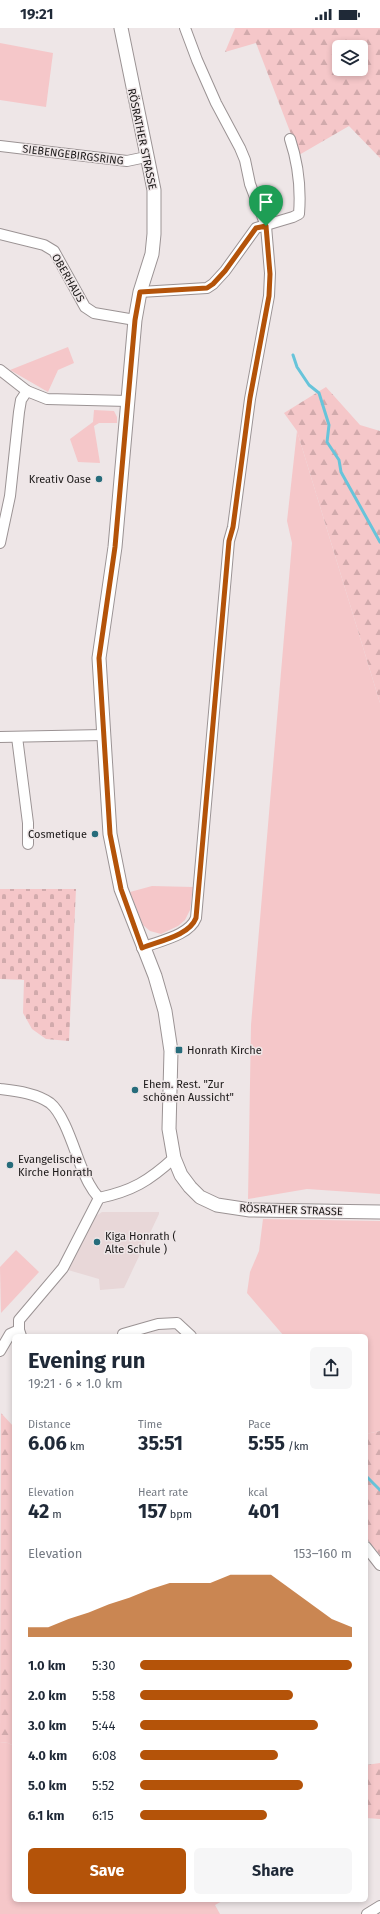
<!DOCTYPE html>
<meta charset="utf-8">
<style>
:root{--surface:#fff;--page:#f6f6f7;--text:#1f2937;--muted:#747a83;--accent:#b45309}
body{margin:0;font-family:"Fira Sans",sans-serif;background:var(--page);color:var(--text);height:100vh;display:flex;flex-direction:column;font-size:15px;white-space:nowrap}
*{box-sizing:border-box;margin:0}
p{font-size:13px;color:var(--muted)}
.icon{flex:none;width:22px;height:22px;fill:none;stroke:currentColor;stroke-width:2;stroke-linecap:round;stroke-linejoin:round}
.map{position:relative;flex:1;overflow:hidden}
.drawer{position:absolute;left:12px;top:1306px;width:356px;height:568px;display:flex;flex-direction:column;background:var(--surface);border-radius:6px;box-shadow:0 2px 6px #0003}
.drawer>*{flex:none}
.fabs{position:absolute;left:332px;top:12px;display:grid;gap:8px}
.fabs a{display:grid;place-items:center;width:36px;height:36px;border-radius:6px;background:var(--surface);box-shadow:0 2px 6px #0003;font-size:20px}
.pin{position:absolute;display:grid;place-items:center;width:34px;height:34px;color:#fff;margin:-41px -17px;border-radius:50% 50% 50% 0;rotate:-45deg;box-shadow:0 0 4px #0007}
.pin .icon{rotate:45deg}
.round{display:grid;place-items:center;flex:none;width:42px;height:42px;border-radius:6px;background:var(--page)}
.summary{display:flex;align-items:center;justify-content:space-between;height:68px;padding:0 16px}
h1{font-size:22px;font-weight:700;line-height:30px}
.metrics{display:grid;grid-template-columns:repeat(3,1fr);gap:6px;height:68px;padding:4px 16px}
.metrics div{display:grid;align-content:center}
.metrics b{font-size:20px;font-weight:700}
.metrics small{font-size:11px;font-weight:400}
.metrics p{font-size:11px}
.chart{height:112px;padding:8px 16px}
.chart p{display:flex;justify-content:space-between}
.chart svg{width:100%;height:72px;margin-top:4px;fill:var(--accent);opacity:.7}
.primary-button{display:flex;gap:8px;margin-top:auto;padding:8px 16px}
.primary-button a{flex:1;height:46px;border-radius:6px;background:var(--accent);color:#fff;font-size:16px;font-weight:700;line-height:46px;text-align:center}
.primary-button a+a{background:var(--page);color:var(--text)}
ul{padding:0 16px;list-style:none;font-size:13px}
li{display:grid;grid-template-columns:64px 48px 1fr;align-items:center;height:30px}
li i{height:10px;border-radius:5px;background:var(--accent)}
.status{display:flex;justify-content:space-between;align-items:center;height:28px;padding:0 20px;background:var(--surface);direction:ltr}
.status svg{height:11px;fill:currentColor}
.map>svg:first-child{display:block}
.built{fill:#e8d7d8}
.green{fill:#f5c7c9}
.forest{fill:url(#forest-firs);fill-rule:evenodd}
.cemetery{fill:url(#cemetery-stones)}
.lines{fill:none;stroke-linecap:round;stroke-linejoin:round}
.stream{stroke:#67c4da;stroke-width:3}
.minor-casing{stroke:#9b9394;stroke-width:12}
.tertiary-casing{stroke:#9b9394;stroke-width:15}
.minor{stroke:#fff;stroke-width:10}
.tertiary{stroke:#fff;stroke-width:13}
.route-casing{stroke:#fff;stroke-width:8}
.route{stroke:#b45309;stroke-width:5}
.poi-dot{fill:#266c7b;stroke:#eee6e7;stroke-width:1.5}
.labels{text-anchor:middle;dominant-baseline:central;stroke-width:3;stroke-linejoin:round;paint-order:stroke}
.street-label{font-size:11px;fill:#1b1818;stroke:#eee6e7}
.poi-label{font-size:11px;fill:#1b1818;stroke:#eee6e7;text-anchor:start}
</style>
<div class="status"><b>19:21</b><svg viewBox="0 0 49 12"><path d="M0 12V9h3v3zM5 12V6h3v6zM10 12V3h3v9zM15 12V0h3v12zM26 1h20v11H26zM47 4h2v5h-2z"/></svg></div>
<div class="map">
<svg width="380" height="1886" viewBox="0 0 380 1886">
<defs>
<pattern id="forest-firs" width="22" height="20" patternUnits="userSpaceOnUse"><rect width="22" height="20" fill="#f5c7c9"/><path d="M5 1l3.5 6h-7zM16 11l3.5 6h-7z" fill="#d1aaac"/></pattern>
<pattern id="cemetery-stones" width="16" height="16" patternUnits="userSpaceOnUse"><rect width="16" height="16" fill="#f5c7c9"/><path d="M2 7V4a2 2 0 0 1 4 0v3zM10 15v-3a2 2 0 0 1 4 0v3z" fill="#d1aaac"/></pattern>
</defs>
<rect width="100%" height="100%" fill="#eee6e7"/>
<!-- built -->
<polygon class="built" points="102,1184 159,1184 159,1186 124,1260 100,1262 99,1251 68,1242 93,1190"/>
<!-- green -->
<g class="green">
<polygon points="0,15 53,25 46,79 0,72"/>
<polygon points="68,319 74,335 58,342 48,364 10,342"/>
<polygon points="94,382 114,383 117,389 117,395 99,395 94,398 100,435 78,434 70,411 93,394"/>
<polygon points="297,403 380,675 380,1166 307,1161 248,1171 251,997 292,515 287,493"/>
<polygon points="152,858 193,859 190,882 185,892 178,898 161,906 150,903 143,897 130,864"/>
<polygon points="263,1191 380,1193 380,1403 366,1406 366,1308 284,1308 247,1265 250,1244 259,1223"/>
<polygon points="16,1222 39,1244 1,1285 0,1239"/>
<polygon points="0,1714 8,1715 14,1718 14,1872 224,1872 215,1877 220,1886 0,1886"/>
</g>
<!-- forest -->
<g class="forest">
<path d="M235,0H380V130L349,98L299,127L256,15L225,24ZM339,19H361V41H339Z"/>
<polygon points="326,359 360,397 380,403 380,675 297,403 284,385"/>
<polygon points="1,1385 14,1399 14,1718 8,1715 0,1714"/>
<polygon points="380,1403 380,1527 366,1510 366,1406"/>
<polygon points="380,1735 380,1791 366,1790 366,1737"/>
</g>
<!-- cemetery -->
<polygon class="cemetery" points="0,861 76,861 69,1013 46,1011 32,1001 23,985 24,952 0,951"/>
<g class="lines">
<!-- stream -->
<g class="stream">
<polyline points="293,327 297,339 309,357 319,365 329,397 327,414 339,432 341,444 380,514"/>
<polyline points="366,1448 380,1462"/>
</g>
<defs>
<g id="minor">
<polyline points="0,118 127,133 146,129"/>
<polyline points="0,206 44,217 54,223 85,279 94,285 135,292"/>
<path d="M140,264L207,260L213,256L225,243L256,200L293,189L299,186C301,161 298,135 290,111"/>
<polyline points="0,342 27,363 47,371 128,373"/>
<polyline points="0,515 10,468 19,384 21,372 27,363"/>
<polyline points="0,709 104,707"/>
<polyline points="17,709 28,795 28,816"/>
<path d="M142,920C158,913 189,908 196,890L229,513L233,499L250,371L269,268L270,245L266,198L250,156L245,132L240,120L216,75L197,32L185,0"/>
<path d="M0,1061C16,1063 36,1065 50,1075C64,1086 74,1121 81,1138C86,1150 90,1160 99,1170"/>
<path d="M99,1170C132,1163 149,1153 174,1130"/>
<polyline points="123,1306 158,1296 177,1295 191,1308"/>
<polyline points="21,1308 19,1302 19,1292 63,1240 99,1170"/>
<polyline points="0,1323 10,1306 19,1302"/>
<polyline points="366,1519 380,1537"/>
<polyline points="367,1886 380,1878"/>
</g>
<polyline id="tertiary" points="121,0 154,162 154,206 152,226 140,264 135,292 115,519 99,630 110,806 121,861 155,948 165,983 171,1023 169,1101 174,1130 181,1147 190,1159 200,1169 217,1177 250,1182 380,1184"/>
</defs>
<!-- minor casing -->
<use href="#minor" class="minor-casing"/>
<!-- tertiary casing -->
<use href="#tertiary" class="tertiary-casing"/>
<!-- minor -->
<use href="#minor" class="minor"/>
<!-- tertiary -->
<use href="#tertiary" class="tertiary"/>
</g>
<g class="lines">
<defs>
<path id="route" d="M266,198L270,246L269,268L250,370L233,499L229,513L196,890C189,908 159,913 142,920L121,861L110,806L99,630L115,519L135,292L140,264L207,260L213,256L225,243L256,200Z"/>
</defs>
<!-- route casing -->
<use href="#route" class="route-casing"/>
<!-- route -->
<use href="#route" class="route"/>
</g>
<!-- markers -->
<g class="poi-dot">
<circle cx="99" cy="451" r="4"/>
<circle cx="95" cy="806" r="4"/>
<rect x="175" y="1018" width="8" height="8" rx="2"/>
<circle cx="135" cy="1062" r="4"/>
<circle cx="10" cy="1137" r="4"/>
<circle cx="97" cy="1214" r="4"/>
</g>
<g class="labels">
<!-- street labels -->
<g class="street-label">
<text transform="translate(142 111) rotate(78)">RÖSRATHER STRASSE</text>
<text transform="translate(73 127) rotate(7)">SIEBENGEBIRGSRING</text>
<text transform="translate(68 250) rotate(60)">OBERHAUS</text>
<text transform="translate(291 1182) rotate(2)">RÖSRATHER STRASSE</text>
</g>
<!-- poi labels -->
<g class="poi-label">
<text x="91" y="451" text-anchor="end">Kreativ Oase</text>
<text x="87" y="806" text-anchor="end">Cosmetique</text>
<text x="187" y="1022">Honrath Kirche</text>
<text x="143" y="1056">Ehem. Rest. "Zur<tspan x="143" dy="13">schönen Aussicht"</tspan></text>
<text x="18" y="1131">Evangelische<tspan x="18" dy="13">Kirche Honrath</tspan></text>
<text x="105" y="1208">Kiga Honrath (<tspan x="105" dy="13">Alte Schule )</tspan></text>
</g>
</g>
</svg>
<div class="fabs">
<a><svg class="icon" aria-label="layers" viewBox="0 0 24 24"><path d="M12 4l9 5-9 5-9-5zM3 14l9 5 9-5"/></svg></a>
</div>
<div class="pin" style="left:266px;top:198px;background:#1e9e55"><svg class="icon" aria-label="arrive" viewBox="0 0 24 24"><path d="M6 21V4h12l-3 4 3 4H6"/></svg></div>
<section class="drawer">
<div class="summary"><div><h1>Evening run</h1><p>19:21 · 6 × 1.0 km</p></div><a class="round"><svg class="icon" aria-label="share" viewBox="0 0 24 24"><path d="M12 15V3M7 8l5-5 5 5M5 13v7h14v-7"/></svg></a></div>
<div class="metrics">
<div><p>Distance</p><b>6.06<small> km</small></b></div>
<div><p>Time</p><b>35:51</b></div>
<div><p>Pace</p><b>5:55<small> /km</small></b></div>
</div>
<div class="metrics">
<div><p>Elevation</p><b>42<small> m</small></b></div>
<div><p>Heart rate</p><b>157<small> bpm</small></b></div>
<div><p>kcal</p><b>401</b></div>
</div>
<div class="chart"><p><span>Elevation</span>153–160 m</p>
<svg viewBox="0 0 160 44" preserveAspectRatio="none"><path d="M0 44V38L10 38L20 33L30 29L40 24L50 20L60 15L70 11L80 11L90 11L100 6L110 6L120 6L130 15L140 24L150 33L160 38V44z"/></svg>
</div>
<ul>
<li><b>1.0 km</b>5:30<i style="width:100%"></i></li>
<li><b>2.0 km</b>5:58<i style="width:72%"></i></li>
<li><b>3.0 km</b>5:44<i style="width:84%"></i></li>
<li><b>4.0 km</b>6:08<i style="width:65%"></i></li>
<li><b>5.0 km</b>5:52<i style="width:77%"></i></li>
<li><b>6.1 km</b>6:15<i style="width:60%"></i></li>
</ul>
<div class="primary-button"><a>Save</a><a>Share</a></div>
</section>
</div>
